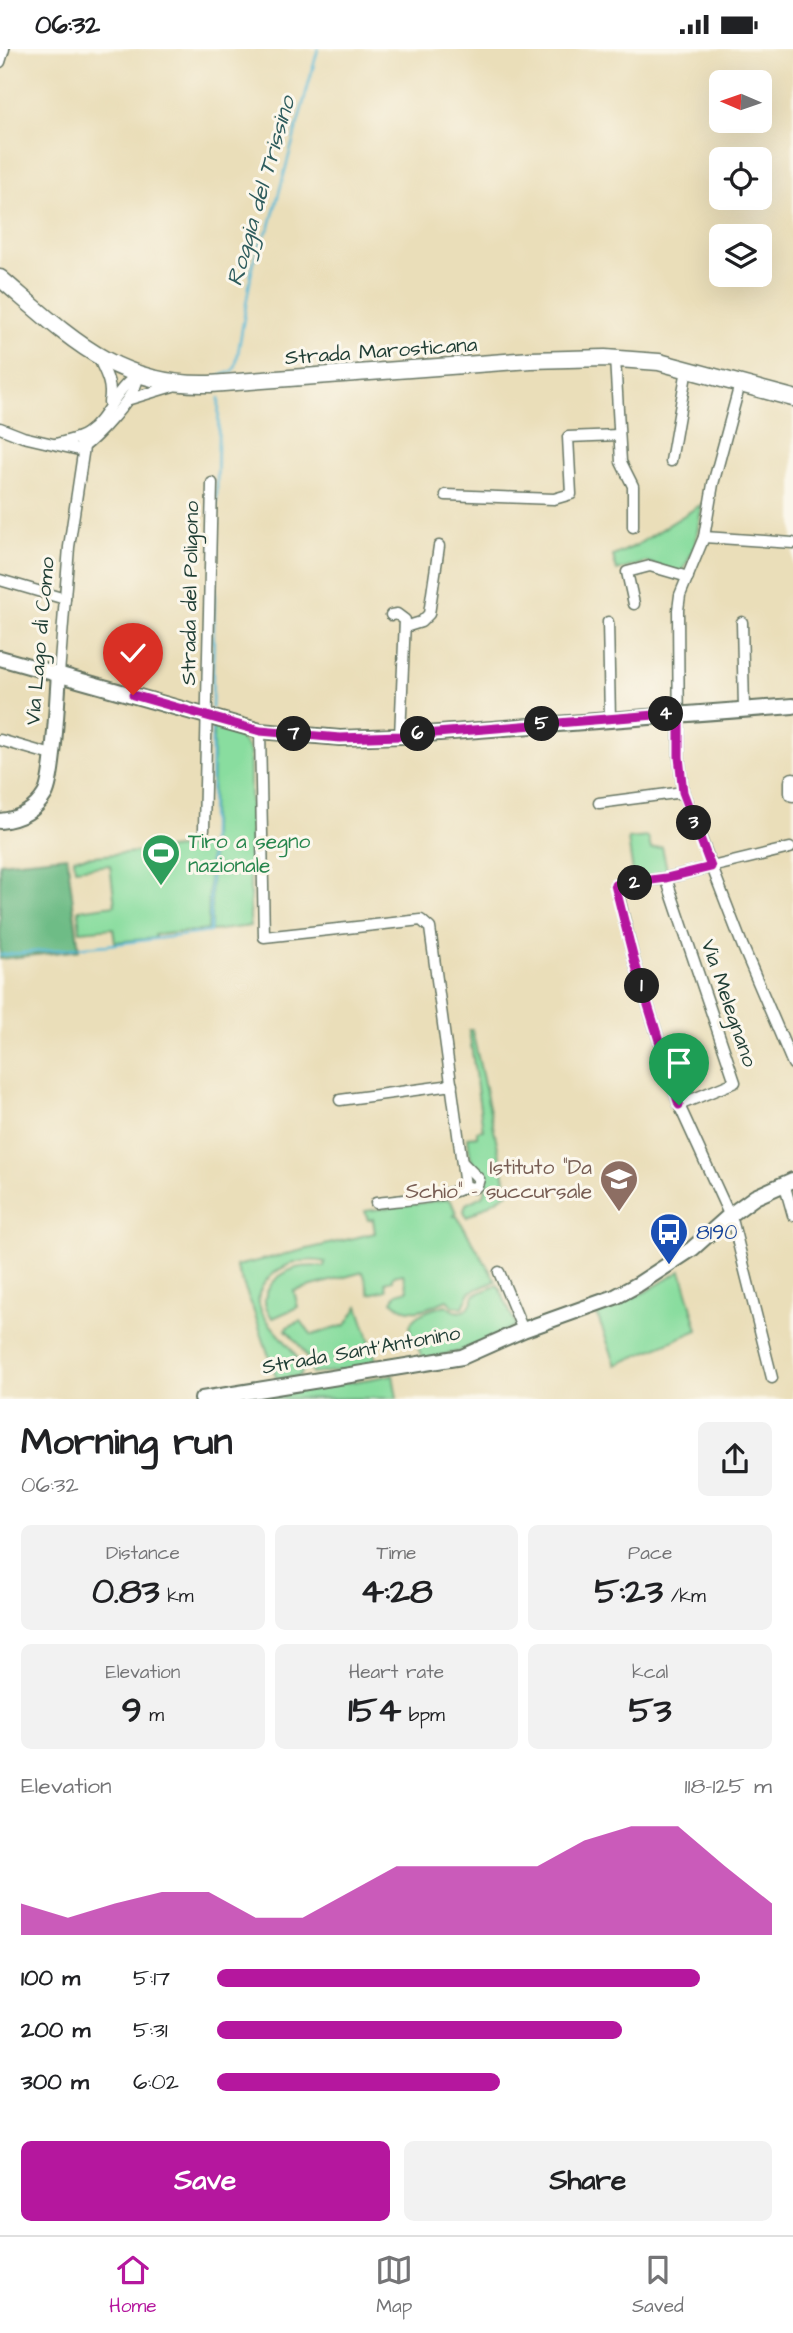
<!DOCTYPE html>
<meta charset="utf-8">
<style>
:root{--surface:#fff;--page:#f2f2f2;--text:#202124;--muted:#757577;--line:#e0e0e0;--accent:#b5179e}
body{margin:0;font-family:"Architects Daughter",sans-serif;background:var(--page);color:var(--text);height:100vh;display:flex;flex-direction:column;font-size:26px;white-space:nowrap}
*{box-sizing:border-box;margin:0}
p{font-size:23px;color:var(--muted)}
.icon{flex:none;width:38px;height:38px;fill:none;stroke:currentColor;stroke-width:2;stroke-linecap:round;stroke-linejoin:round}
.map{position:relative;height:1350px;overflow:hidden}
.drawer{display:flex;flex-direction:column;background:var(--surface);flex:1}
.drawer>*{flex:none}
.needle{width:46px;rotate:272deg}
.tools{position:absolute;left:709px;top:21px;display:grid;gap:14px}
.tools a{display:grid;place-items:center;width:63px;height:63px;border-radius:10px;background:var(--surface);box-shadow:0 7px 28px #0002;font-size:35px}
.pin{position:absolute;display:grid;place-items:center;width:60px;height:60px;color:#fff;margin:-72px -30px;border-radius:50% 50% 50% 0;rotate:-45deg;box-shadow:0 0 7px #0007}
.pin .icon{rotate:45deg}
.km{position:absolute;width:35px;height:35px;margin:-18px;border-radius:50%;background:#222;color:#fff;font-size:19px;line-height:35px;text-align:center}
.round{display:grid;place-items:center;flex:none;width:74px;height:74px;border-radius:10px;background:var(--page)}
.head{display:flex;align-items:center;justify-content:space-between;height:119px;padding:0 21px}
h1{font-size:38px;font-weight:700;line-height:52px}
.stats{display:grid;grid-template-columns:repeat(3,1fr);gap:10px;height:119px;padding:7px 21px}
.stats div{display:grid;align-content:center;border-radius:10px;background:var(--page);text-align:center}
.stats b{font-size:35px;font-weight:700}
.stats small{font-size:19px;font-weight:400}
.stats p{font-size:19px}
.chart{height:196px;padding:14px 21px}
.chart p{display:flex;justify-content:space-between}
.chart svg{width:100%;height:126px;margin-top:7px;fill:var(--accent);opacity:.7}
.cta{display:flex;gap:14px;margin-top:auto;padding:14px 21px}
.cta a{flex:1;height:80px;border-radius:10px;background:var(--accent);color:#fff;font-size:28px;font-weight:700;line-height:80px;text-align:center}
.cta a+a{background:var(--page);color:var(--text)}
ul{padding:0 21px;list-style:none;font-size:23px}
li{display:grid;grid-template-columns:112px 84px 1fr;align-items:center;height:52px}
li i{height:18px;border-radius:9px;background:var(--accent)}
.status{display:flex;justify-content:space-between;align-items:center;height:49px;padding:0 35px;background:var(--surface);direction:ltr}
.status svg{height:19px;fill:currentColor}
.tab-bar{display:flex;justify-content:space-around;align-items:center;height:98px;border-top:2px solid var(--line);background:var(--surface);font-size:19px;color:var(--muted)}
.tab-bar a{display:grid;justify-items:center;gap:4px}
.tab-bar .selected{color:var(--accent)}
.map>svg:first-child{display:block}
.green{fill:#89dd9f;stroke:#548d6a;stroke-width:2}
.forest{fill:#6ebc86;stroke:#467c5d;stroke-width:2}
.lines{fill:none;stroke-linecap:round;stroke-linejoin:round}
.stream{stroke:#59b9d7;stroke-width:2.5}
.street-casing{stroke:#667563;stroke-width:13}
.secondary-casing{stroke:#667563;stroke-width:18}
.primary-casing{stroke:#667563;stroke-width:19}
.street{stroke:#fff;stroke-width:10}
.secondary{stroke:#fff;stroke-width:14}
.primary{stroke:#fff;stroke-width:16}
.route-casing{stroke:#fff;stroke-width:14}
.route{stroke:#b5179e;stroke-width:9}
.labels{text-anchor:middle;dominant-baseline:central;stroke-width:6;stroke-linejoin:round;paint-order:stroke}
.street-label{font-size:21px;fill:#1f3d34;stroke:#fbf7ec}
.leisure-label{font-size:21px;fill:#27864d;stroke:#fbf7ec;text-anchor:start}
.education-label{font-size:21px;fill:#785e54;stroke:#fbf7ec;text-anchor:end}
.transit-label{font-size:21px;fill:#164399;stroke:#fbf7ec;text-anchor:start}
.water-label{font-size:23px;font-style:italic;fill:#2e5c5d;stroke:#fbf7ec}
</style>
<div class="status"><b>06:32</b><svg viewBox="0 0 49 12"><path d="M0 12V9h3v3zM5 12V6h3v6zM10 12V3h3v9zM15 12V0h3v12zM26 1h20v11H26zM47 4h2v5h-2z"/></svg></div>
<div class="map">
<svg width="793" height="1350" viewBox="0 0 793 1350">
<rect width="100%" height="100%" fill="#fbf7ec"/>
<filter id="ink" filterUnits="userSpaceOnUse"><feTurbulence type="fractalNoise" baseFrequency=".0143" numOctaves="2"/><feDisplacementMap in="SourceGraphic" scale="14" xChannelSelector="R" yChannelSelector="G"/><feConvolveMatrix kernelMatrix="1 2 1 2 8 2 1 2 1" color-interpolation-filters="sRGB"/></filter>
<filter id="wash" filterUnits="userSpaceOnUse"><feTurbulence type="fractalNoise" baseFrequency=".00686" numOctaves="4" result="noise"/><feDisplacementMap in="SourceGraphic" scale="28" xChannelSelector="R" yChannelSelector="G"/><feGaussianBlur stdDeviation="1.57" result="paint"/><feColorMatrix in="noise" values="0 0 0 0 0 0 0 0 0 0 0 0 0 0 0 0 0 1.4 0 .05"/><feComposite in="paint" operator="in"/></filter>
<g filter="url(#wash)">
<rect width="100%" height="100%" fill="#eadeb9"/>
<!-- green -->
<g class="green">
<polygon points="702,455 695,497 683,522 680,524 647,513 617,522 613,507 635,497"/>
<path d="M213,678C232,682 240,686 250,703V877L211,882Z"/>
<polygon points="648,788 651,800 662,798 668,825 634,831 628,790"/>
<polygon points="210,796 208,881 155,886 155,889 115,893 113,879 80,882 78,861 115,856 110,816 75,820 74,809"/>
<path d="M469,981H472L508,1144L467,1168L464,1162L466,1155L482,1147C495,1127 478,1127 472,1112C469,1105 469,1096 468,1088L477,1087V1082L483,1081Z"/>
<path d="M448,1150L451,1152L456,1164L454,1167H457L496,1232L470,1243L463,1258L453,1257L447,1251C428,1259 410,1269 392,1252L397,1244L408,1241L403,1225L393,1227V1231L385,1233L387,1241L370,1245L363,1223L294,1242L298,1258L273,1269C253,1249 275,1225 296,1219C305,1217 315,1217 324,1218L325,1213C307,1209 288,1213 273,1225C229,1261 298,1288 302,1323L299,1327L277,1331L252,1257L236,1217L375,1184L373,1170L368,1171L365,1162Z"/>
<polygon points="681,1222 698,1281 616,1316 596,1263 645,1243"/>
<path d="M498,1236L516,1277L461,1302L422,1311C421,1301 415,1294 411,1285C404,1266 433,1260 446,1256C459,1268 470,1263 474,1246Z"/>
<path d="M358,1257L378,1317L312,1325C308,1306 299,1294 286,1281L287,1278L301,1272L312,1286L346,1276Z"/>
<polygon points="393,1326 397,1349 251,1350"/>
</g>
<!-- forest -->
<polygon class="forest" points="67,807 79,901 0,910 0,814"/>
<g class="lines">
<!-- stream -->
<g class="stream">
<polyline points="220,327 233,322 236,316 252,220 257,200 270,177 318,0"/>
<polyline points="212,659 219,349"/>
<polyline points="0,906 107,896 210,883 212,680"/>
</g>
</g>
</g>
<g filter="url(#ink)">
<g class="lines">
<defs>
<g id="street">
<polyline points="0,13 4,0"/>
<path d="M98,308C105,323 113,336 109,353"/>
<polyline points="615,309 621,413 633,437 633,478"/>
<polyline points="740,335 713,435 704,488 680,546 678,561 679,708 683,743 743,898 793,1015"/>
<polyline points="130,350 173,337"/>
<path d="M0,379L23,388L79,401C94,392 140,343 138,326"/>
<path d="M56,395C66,392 79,390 87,384C108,370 114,340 138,326"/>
<polyline points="671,412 687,320"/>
<polyline points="446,446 554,450 571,445 568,388 618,386"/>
<polyline points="704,488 793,494"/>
<polyline points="0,531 65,550"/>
<polyline points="634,555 627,523 650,517 688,528"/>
<polyline points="391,566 397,565 405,571 400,687"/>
<polyline points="608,573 610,670"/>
<polyline points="742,573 744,659"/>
<polyline points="405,578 421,573 429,565 439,497"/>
<polyline points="59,625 69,498 84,398 78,389"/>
<polyline points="260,682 264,888 421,871 430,879 465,1137"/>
<polyline points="0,691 52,706"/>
<polyline points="599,754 683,743"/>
<polyline points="204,780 212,434"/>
<polyline points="666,829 735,1033 679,1056"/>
<polyline points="340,1051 452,1036"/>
<polyline points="784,1134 793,1166"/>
<path d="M376,1154C396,1151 451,1149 465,1137L473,1139L477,1137L479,1130L463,1114"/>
<polyline points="499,1223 523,1281"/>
<polyline points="772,1329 733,1174 679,1056 634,911 616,836 666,829 790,799"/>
</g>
<g id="secondary">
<polyline points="0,609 260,682 340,689 400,687 793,657"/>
<path d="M0,772C19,770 35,762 45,745C54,730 57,648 59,625"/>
<polyline points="202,1350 462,1308 523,1281 615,1248 637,1236 692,1200 729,1167 755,1148 793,1131"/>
</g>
<g id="primary">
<path d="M0,229C67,286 115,338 210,335L531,311L605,309L659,313L793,349"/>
<polyline points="793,732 793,744"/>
</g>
</defs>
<!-- street casing -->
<use href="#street" class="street-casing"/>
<!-- secondary casing -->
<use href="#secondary" class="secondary-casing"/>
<!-- primary casing -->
<use href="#primary" class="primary-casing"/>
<!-- street -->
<use href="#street" class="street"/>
<!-- secondary -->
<use href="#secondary" class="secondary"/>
<!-- primary -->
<use href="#primary" class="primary"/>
</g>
</g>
<g class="lines" filter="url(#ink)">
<defs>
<polyline id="route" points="133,646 260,682 340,689 400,687 679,664 679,708 683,743 711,818 666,829 615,836 634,911 679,1056"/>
</defs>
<!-- route casing -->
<use href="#route" class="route-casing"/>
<!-- route -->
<use href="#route" class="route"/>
</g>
<!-- icons -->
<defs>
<symbol id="stadium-pin" viewBox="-11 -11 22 30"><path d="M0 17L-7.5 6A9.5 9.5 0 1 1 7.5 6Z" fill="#2e9e5b" stroke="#fbf7ec"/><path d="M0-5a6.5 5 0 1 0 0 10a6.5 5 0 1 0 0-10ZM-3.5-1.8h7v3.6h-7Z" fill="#fff"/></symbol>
<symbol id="school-pin" viewBox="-11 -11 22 30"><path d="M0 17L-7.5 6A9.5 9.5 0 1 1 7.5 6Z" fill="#8d6e63" stroke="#fbf7ec"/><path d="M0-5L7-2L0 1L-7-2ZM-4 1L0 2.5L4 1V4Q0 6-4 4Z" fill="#fff"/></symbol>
<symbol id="bus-pin" viewBox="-11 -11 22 30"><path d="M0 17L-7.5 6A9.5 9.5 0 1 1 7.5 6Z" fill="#1a4fb4" stroke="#fbf7ec"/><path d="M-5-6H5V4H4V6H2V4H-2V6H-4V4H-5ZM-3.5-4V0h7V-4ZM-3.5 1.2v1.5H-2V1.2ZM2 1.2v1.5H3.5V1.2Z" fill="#fff"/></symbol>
</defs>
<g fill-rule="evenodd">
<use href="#stadium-pin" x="139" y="782" width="44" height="60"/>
<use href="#school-pin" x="597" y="1108" width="44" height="60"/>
<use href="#bus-pin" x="647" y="1161" width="44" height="60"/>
</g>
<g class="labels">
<!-- street labels -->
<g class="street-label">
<text transform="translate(381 302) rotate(-4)">Strada Marosticana</text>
<text transform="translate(190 544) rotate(-89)">Strada del Poligono</text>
<text transform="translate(40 592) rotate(-85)">Via Lago di Como</text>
<text transform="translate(729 954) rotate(71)">Via Melegnano</text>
<text transform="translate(361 1301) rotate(-10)">Strada Sant'Antonino</text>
</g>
<!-- leisure labels -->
<g class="leisure-label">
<text x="188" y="792">Tiro a segno<tspan x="188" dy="24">nazionale</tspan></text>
</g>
<!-- education labels -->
<g class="education-label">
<text x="592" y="1118">Istituto "Da<tspan x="592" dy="24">Schio" - succursale</tspan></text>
</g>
<!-- transit labels -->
<g class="transit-label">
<text x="696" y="1183">8190</text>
</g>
<!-- water labels -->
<g class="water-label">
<text transform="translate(261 142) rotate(-74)">Roggia del Trissino</text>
</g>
</g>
</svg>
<div class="tools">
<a><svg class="needle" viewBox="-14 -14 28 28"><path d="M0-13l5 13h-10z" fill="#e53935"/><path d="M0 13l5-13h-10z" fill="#757577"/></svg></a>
<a><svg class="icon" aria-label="locate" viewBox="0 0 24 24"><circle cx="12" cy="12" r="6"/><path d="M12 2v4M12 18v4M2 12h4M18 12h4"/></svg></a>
<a><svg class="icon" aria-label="layers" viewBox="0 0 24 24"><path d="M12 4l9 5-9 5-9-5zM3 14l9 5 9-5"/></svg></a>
</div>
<div class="pin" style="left:679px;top:1056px;background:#1e9e55"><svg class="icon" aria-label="arrive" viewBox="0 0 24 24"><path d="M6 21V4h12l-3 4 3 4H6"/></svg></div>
<div class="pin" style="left:133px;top:646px;background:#d93025"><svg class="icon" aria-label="check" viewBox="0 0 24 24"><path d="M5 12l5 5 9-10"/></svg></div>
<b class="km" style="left:642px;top:937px">1</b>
<b class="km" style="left:635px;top:834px">2</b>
<b class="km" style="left:694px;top:774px">3</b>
<b class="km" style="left:666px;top:665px">4</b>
<b class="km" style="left:542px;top:675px">5</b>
<b class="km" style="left:418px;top:685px">6</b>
<b class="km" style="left:294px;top:685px">7</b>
</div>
<section class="drawer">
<div class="head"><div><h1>Morning run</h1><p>06:32</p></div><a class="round"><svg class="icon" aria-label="share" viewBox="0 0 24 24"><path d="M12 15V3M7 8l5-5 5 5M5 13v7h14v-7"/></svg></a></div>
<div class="stats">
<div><p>Distance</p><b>0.83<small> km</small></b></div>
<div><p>Time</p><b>4:28</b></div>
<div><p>Pace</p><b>5:23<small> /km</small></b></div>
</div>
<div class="stats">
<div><p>Elevation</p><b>9<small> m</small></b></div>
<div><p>Heart rate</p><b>154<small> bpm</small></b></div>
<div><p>kcal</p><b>53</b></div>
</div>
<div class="chart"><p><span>Elevation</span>118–125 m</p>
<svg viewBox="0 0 160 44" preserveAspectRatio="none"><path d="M0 44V33L10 38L20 33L30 29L40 29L50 38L60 38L70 29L80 20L90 20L100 20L110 20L120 11L130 6L140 6L150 20L160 33V44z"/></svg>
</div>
<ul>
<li><b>100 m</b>5:17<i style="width:87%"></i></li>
<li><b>200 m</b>5:31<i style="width:73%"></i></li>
<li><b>300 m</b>6:02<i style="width:51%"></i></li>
</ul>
<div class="cta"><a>Save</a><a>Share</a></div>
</section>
<nav class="tab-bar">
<a class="selected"><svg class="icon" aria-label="home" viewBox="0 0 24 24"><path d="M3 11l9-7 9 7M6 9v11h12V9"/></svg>Home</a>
<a><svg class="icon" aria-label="map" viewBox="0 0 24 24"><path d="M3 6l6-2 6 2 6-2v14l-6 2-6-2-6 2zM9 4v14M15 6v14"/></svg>Map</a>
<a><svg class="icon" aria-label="saved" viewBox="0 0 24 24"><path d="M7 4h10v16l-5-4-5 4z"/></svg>Saved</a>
</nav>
